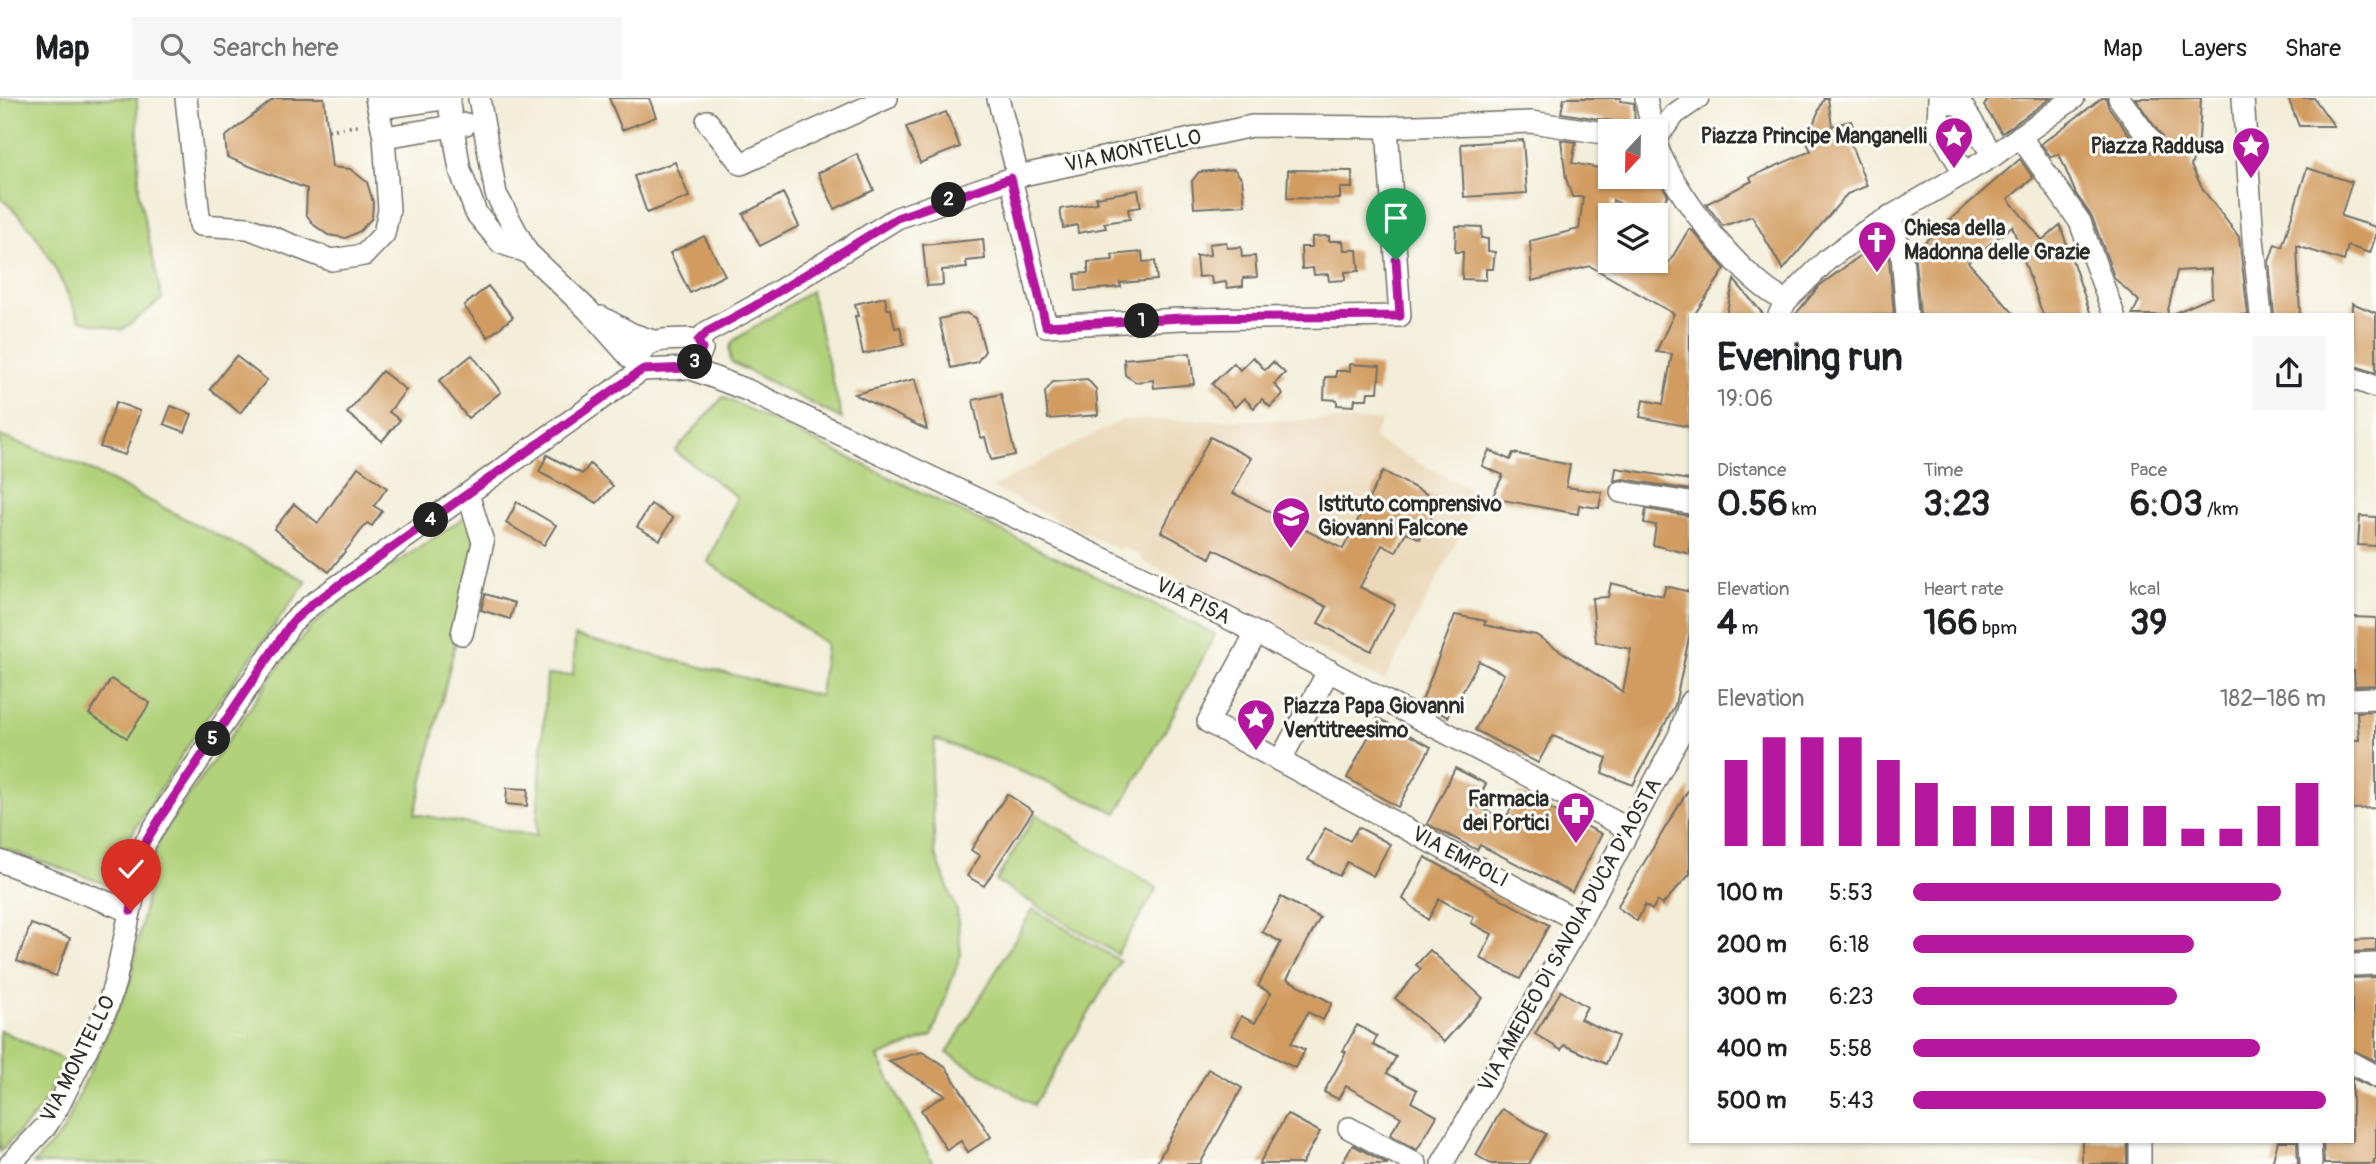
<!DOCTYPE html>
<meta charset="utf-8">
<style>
:root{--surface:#fff;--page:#f6f6f6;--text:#202124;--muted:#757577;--line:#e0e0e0;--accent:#b5179e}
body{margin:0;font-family:Pangolin,sans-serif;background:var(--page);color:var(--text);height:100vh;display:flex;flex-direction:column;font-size:26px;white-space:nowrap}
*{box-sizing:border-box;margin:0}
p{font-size:23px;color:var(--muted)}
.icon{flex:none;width:38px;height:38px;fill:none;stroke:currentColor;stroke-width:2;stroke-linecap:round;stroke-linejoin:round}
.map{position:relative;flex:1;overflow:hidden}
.details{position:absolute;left:1689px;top:215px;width:665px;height:830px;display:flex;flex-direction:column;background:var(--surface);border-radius:0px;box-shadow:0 2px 5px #0004}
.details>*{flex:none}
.needle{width:46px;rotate:202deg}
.controls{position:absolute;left:1598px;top:21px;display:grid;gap:14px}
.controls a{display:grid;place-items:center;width:70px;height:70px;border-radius:0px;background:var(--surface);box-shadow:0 2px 5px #0004;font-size:35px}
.pin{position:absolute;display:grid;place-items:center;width:60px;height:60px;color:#fff;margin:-72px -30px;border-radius:50% 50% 50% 0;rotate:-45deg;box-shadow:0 0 7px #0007}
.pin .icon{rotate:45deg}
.km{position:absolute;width:35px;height:35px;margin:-18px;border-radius:50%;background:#222;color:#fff;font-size:19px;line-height:35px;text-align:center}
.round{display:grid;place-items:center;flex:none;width:74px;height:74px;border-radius:0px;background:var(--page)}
.head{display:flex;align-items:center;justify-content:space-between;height:119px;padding:0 28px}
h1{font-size:38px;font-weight:800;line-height:52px}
.stats{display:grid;grid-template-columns:repeat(3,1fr);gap:10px;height:119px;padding:7px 28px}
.stats div{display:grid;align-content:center}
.stats b{font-size:35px;font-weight:800}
.stats small{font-size:19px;font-weight:400}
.stats p{font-size:19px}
.chart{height:196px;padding:14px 28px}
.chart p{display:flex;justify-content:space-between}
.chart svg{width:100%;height:126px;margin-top:7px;stroke:var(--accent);stroke-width:6}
ul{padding:0 28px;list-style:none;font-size:23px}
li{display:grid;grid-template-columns:112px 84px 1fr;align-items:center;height:52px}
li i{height:18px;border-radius:9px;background:var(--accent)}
header{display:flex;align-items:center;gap:42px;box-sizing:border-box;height:98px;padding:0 35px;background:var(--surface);border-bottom:2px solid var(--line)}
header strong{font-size:33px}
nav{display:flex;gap:38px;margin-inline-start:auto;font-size:24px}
.search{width:490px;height:63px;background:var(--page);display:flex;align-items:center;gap:18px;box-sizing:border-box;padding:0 24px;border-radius:0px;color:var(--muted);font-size:26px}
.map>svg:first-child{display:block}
.built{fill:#ebd8ba}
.green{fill:#b1d27a;stroke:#6e7e52;stroke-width:2}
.building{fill:#d29c61}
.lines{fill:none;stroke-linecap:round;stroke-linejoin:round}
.minor-casing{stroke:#716f68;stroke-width:24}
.path{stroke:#716f68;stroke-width:3.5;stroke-dasharray:2 5;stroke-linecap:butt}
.minor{stroke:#fff;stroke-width:21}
.route-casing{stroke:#fff;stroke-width:14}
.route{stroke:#b5179e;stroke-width:9}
.labels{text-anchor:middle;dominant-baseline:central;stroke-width:6;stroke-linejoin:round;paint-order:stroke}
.poi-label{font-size:21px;font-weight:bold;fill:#2b2b2b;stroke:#fdfcf7;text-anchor:end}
.street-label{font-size:21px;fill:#2b2b2b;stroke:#fdfcf7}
</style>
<header>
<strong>Map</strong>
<div class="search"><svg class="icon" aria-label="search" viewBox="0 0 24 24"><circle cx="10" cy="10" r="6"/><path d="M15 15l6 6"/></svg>Search here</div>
<nav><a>Map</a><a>Layers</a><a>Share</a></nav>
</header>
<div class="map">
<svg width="2376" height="1066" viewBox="0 0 2376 1066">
<rect width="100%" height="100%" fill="#fdfcf7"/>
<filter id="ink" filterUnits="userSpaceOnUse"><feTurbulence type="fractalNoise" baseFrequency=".0143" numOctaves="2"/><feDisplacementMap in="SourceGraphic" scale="14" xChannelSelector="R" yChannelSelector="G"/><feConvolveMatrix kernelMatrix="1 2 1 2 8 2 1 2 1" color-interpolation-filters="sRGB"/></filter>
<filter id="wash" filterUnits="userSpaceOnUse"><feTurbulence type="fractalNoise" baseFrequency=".00686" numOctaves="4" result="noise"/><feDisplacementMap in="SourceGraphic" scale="28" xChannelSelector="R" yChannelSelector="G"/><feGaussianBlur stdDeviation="1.57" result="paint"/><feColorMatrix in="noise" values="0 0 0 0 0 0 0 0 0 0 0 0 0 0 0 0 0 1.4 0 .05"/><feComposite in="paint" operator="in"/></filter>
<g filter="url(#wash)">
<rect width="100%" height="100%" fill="#f3eed9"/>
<!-- built -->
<polygon class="built" points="1122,322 1382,322 1373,341 1481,397 1384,583 1144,464 1139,457 1132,453 1125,450 1117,451 992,389"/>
<!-- green -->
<g class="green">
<path d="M0,0H137L139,97L162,201L122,232L80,222C58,177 41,131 0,100Z"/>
<polygon points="811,193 811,194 842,321 731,264 729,251 733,243"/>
<polygon points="723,299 1215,536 1168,627 1117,715 1027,676 935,641 931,676 935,755 957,813 961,856 932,938 878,959 933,1066 33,1066 62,1035 130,884 155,755 163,735 287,557 314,526 348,497 470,416 478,449 415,716 536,738 547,577 573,577 575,538 820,598 826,546 708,464 737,399 675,353"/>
<polygon points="0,338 82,368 307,483 200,629 128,742 117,790 0,749"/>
<polygon points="1036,716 1157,790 1117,856 996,783"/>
<polygon points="1033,811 1120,863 1034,1007 947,955"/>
<polygon points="0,932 66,963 39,1013 0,1054"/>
</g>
<g id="blocks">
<!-- building -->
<g class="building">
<polygon points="275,0 324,0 332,69 350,71 367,84 373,104 372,120 360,133 346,140 328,137 314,127 306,116 307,91 227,59 225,39"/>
<polygon points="609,0 649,0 656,19 622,32"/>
<polygon points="1564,0 1621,0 1620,3 1634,5 1635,29 1619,27 1612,23 1561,15"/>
<polygon points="1824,0 1828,0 1832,28 1851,23 1857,39 1850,44 1867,88 1847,96 1783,172 1752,118 1723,128 1706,106 1752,83 1750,79 1811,53 1806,43"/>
<polygon points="1989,0 2051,0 2002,35 1984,8"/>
<polygon points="2102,0 2106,0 2108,8 2138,49 2150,54 2161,47 2162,39 2135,0 2201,0 2199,42 2191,68 2204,93 2239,139 2248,217 2170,217 2212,199 2211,171 2177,173 2167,217 2132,217 2139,203 2115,181 2092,119 2076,96 2059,56 2051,59 2041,46"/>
<polygon points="2288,0 2314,0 2334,28 2299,28"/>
<polygon points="946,14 960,49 920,65 906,29"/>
<polygon points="1523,42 1527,95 1464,99 1461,46"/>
<polygon points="1561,42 1576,44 1572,65 1610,72 1610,79 1657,79 1668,97 1655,117 1643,117 1613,102 1612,117 1610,117 1610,163 1658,163 1667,168 1689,131 1693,133 1725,171 1694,217 1690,217 1690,329 1640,319 1643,302 1663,306 1672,256 1656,254 1674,216 1590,168 1532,183 1530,143 1579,131 1583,99 1572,99 1566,80"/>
<polygon points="857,56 874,92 835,111 818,75"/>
<polygon points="2020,61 2033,80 2008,101 2042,142 2060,127 2091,217 2043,217 2012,128 1968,164 2015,217 1920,217 1914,153"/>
<polygon points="675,64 689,99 647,115 634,78"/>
<polygon points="2307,70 2352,84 2341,118 2376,129 2376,137 2370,155 2348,148 2344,163 2297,148 2300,217 2274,217 2269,164 2275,146 2282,149"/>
<polygon points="1234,71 1242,81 1245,107 1194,110 1192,83 1199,74"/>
<polygon points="1288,72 1352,73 1352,90 1340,90 1340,101 1287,100"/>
<polygon points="1138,92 1141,109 1128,111 1130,121 1104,125 1106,130 1078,135 1077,127 1063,130 1060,111 1097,105 1096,99"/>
<polygon points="783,95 799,128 760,148 743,116"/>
<polygon points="1456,128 1482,129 1481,140 1488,141 1488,153 1495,154 1493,171 1486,171 1486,182 1462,181 1463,154 1455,154"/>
<polygon points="704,138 725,177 690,195 670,155"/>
<polygon points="1329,138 1329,143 1343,143 1344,152 1357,152 1359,173 1345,174 1345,182 1329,183 1328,176 1314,177 1313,170 1302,171 1301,149 1312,149 1312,139"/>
<polygon points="983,141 985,161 966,163 967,170 942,172 943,187 927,188 923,147"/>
<polygon points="1880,143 1884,145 1889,160 1894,217 1795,217 1819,188"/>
<polygon points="1226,144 1227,150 1241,149 1242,159 1255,158 1257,179 1243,180 1243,188 1227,190 1226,184 1212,186 1211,178 1198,179 1196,158 1210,157 1209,146"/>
<polygon points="1142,154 1143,164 1155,163 1157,182 1120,185 1121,189 1076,193 1075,176 1088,175 1088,164 1113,162 1112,157"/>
<polygon points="1734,182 1764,217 1726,217"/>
<polygon points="488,188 513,219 488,239 464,208"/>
<polygon points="885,199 887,211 891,211 895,230 900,229 904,247 863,256 855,218 858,218 855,206"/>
<polygon points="2352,205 2376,215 2376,275 2352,267"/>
<polygon points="966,215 976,220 985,253 977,264 951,270 939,221"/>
<polygon points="1190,255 1194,286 1154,290 1153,282 1136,284 1125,277 1124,261"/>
<polygon points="472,257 501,294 468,320 439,283"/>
<polygon points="236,258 267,282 240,315 210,291"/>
<polygon points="1253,259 1265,272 1273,264 1285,275 1274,286 1283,296 1270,309 1262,301 1254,310 1244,300 1235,309 1212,286 1234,265 1240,272"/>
<polygon points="1350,266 1380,268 1378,294 1368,294 1367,301 1355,301 1354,308 1337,307 1337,302 1324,301 1325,279 1336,279 1336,273 1350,273"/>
<polygon points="382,273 406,292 389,314 400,322 382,343 347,315"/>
<polygon points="915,281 927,332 854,296"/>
<polygon points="1087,281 1096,291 1098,317 1048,321 1045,294 1053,284"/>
<polygon points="1001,296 1015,357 991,362 985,339 981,340 973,302"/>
<polygon points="116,304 140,313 125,357 100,349"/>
<polygon points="171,308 192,316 185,334 164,326"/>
<polygon points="1210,339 1251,360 1233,395 1343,451 1383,373 1440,403 1420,441 1406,434 1396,454 1382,447 1360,489 1395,507 1371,553 1318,525 1327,509 1214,451 1210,460 1161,434"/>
<polygon points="1489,352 1510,362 1513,355 1570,367 1566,389 1602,394 1599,410 1579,407 1578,416 1492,400 1503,377 1482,368"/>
<polygon points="547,357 582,376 590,366 613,388 597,405 539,374"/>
<polygon points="358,369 387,390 374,408 382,413 372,428 367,425 329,474 274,431 294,406 318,425"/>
<polygon points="1616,370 1690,382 1690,392 1623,381 1614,383"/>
<polygon points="517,404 556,427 544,447 506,425"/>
<polygon points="651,406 673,420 660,442 637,429"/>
<polygon points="1646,411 1690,418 1690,456 1653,447 1656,427 1644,425"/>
<polygon points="2360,418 2376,419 2376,448 2358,447"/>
<polygon points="1611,485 1663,498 1666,488 1690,494 1690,535 1675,607 1633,687 1602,675 1607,660 1553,638 1538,665 1475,632 1504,576 1479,563 1448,619 1421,605 1455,517 1486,523 1484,527 1536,537 1623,594 1631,551 1596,544 1592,500 1608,499"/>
<polygon points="485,496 515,505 510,521 481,512"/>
<polygon points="2352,519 2376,520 2376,587 2355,588 2354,573 2352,573"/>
<polygon points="111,581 150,605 127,640 89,616"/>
<polygon points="2376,613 2376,710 2352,711 2352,642 2359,642 2357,614"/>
<polygon points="1378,620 1431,649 1398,709 1347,680"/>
<polygon points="1455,670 1486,686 1475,707 1505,722 1519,695 1602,736 1572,794 1480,747 1477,752 1427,726"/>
<polygon points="1690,689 1690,776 1662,807 1657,803 1652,812 1645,807 1637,823 1617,809"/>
<polygon points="507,690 528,691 527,708 506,706"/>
<polygon points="1007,696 1033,713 984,788 967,778 980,758 971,752"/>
<polygon points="1358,729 1390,746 1373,778 1347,764 1339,778 1308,762 1325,730 1350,743"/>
<polygon points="1425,759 1549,827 1520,881 1480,860 1492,836 1471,825 1474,819 1439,801 1428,822 1403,801"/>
<polygon points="1281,799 1320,820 1287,881 1332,905 1323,922 1308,914 1291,945 1305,952 1295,970 1232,937 1241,918 1255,925 1271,895 1258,888 1281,844 1262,834"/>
<polygon points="31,826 70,840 56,878 17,863"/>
<polygon points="2376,841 2376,853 2352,854 2352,842"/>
<polygon points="1430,852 1483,900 1444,944 1395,900 1421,871 1416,867"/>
<polygon points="2376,879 2376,963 2352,952 2352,880"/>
<polygon points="1561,893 1587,909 1580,921 1618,938 1606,966 1564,947 1561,952 1535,936"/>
<polygon points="1357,927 1377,938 1373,947 1396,959 1387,975 1417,992 1411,1004 1437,1018 1417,1052 1390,1037 1401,1019 1346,988 1338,1001 1324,994 1346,954 1343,953"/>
<polygon points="922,954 945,968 991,1039 968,1054 961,1043 947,1052 921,1012 945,997 888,963"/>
<polygon points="1208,971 1242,990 1200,1066 1156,1066"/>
<polygon points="2352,980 2376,991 2376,1062 2374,1062 2374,1066 2324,1066 2323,1043 2352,1043"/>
<polygon points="1502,1011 1546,1036 1529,1066 1491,1066 1476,1057"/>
<polygon points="1287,1016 1320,1034 1302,1066 1259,1066"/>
<rect x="2082" y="1043" width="45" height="23"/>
<polygon points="2278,1043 2297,1043 2298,1066 2272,1066"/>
<polygon points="1353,1047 1388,1066 1341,1066"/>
</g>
</g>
</g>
<g filter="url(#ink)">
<use href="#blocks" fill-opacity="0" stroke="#716f68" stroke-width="2"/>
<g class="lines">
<defs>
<g id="minor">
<polyline points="186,0 200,127 248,130 331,162 364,157 384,136 389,112 384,39 376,0"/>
<polyline points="448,0 460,72 476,115 501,145 527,154"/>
<polyline points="479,0 496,96 527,154 588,212 636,266"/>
<polyline points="998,0 1018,78"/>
<polyline points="1646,0 1652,33"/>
<polyline points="1939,0 1938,30 1964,75"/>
<polyline points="1940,0 1963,9 1993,58"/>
<polyline points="2119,0 2149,41"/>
<polyline points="2243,0 2253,140 2261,217"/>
<polyline points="379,10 450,0"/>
<polyline points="707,23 741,66 887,0"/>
<polyline points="2020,38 2080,124 2114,217"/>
<polyline points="384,39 466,26"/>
<polyline points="1656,40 1675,16 1698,0"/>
<path d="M1656,46C1672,92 1742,183 1786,203"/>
<polyline points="1011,80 1046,228 1181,221 1400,218 1387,29"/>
<polyline points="1890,118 1902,157 1907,217"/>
<polyline points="1779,217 1786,203 1828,161 1866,133 1993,58 2074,0"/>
<polyline points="601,219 632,236 653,243"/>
<path d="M691,241L698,243L702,251L698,261L689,270L642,272L636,266C645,237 666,242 691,241Z"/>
<polyline points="698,243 707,234 753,209 897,120 1018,78 1252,28 1387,29 1532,24 1610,36"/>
<polyline points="689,270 747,292 1224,518 1629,731"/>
<polyline points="2352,280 2376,289"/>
<polyline points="1621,394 1690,405"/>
<polyline points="1256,535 1208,624 1280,663 1329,572"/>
<polyline points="462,536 483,444 468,396"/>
<polyline points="2352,601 2376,600"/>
<polyline points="1280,663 1580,824"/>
<polyline points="0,763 130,813"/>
<polyline points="2352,867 2376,866"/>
<polyline points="2352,965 2376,978"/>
<polyline points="1349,1030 1416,1066"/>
<polyline points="2140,1043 2140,1066"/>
<polyline points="2310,1043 2311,1066"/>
<polyline points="10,1066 46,1028 58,1009 107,910 115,884 145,745 162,717 292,524 311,507 642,272"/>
<polyline points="1442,1066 1580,824 1679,638 1690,604"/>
</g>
</defs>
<!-- minor casing -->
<use href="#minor" class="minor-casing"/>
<!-- path -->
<polyline class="path" points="328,32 362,27"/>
<!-- minor -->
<use href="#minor" class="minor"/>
</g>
</g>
<g class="lines" filter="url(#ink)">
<defs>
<polyline id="route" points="131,813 145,745 162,717 292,524 311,507 642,272 689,270 698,261 702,251 698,243 707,234 753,209 897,120 1011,80 1046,228 1181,220 1400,218 1396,162"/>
</defs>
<!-- route casing -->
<use href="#route" class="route-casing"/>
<!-- route -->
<use href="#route" class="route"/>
</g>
<!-- icons -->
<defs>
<symbol id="sight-pin" viewBox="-11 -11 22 30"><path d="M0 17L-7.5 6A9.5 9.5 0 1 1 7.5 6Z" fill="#b5179e" stroke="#fdfcf7"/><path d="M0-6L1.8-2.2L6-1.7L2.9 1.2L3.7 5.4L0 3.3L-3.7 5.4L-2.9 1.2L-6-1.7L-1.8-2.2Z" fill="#fff"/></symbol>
<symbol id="church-pin" viewBox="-11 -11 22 30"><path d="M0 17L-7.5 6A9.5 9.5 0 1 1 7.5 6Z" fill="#b5179e" stroke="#fdfcf7"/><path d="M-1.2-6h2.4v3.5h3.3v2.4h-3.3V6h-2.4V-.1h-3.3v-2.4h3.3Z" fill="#fff"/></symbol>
<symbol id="school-pin" viewBox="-11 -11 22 30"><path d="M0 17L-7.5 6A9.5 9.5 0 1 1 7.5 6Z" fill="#b5179e" stroke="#fdfcf7"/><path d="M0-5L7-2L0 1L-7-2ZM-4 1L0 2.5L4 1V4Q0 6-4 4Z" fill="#fff"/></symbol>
<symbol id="pharmacy-pin" viewBox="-11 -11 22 30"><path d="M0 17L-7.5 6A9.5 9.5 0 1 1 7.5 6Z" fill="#b5179e" stroke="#fdfcf7"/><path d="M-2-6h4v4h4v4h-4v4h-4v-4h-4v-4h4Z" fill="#fff"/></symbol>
</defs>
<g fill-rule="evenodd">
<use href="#sight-pin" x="1932" y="16" width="44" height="60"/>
<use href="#sight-pin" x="2229" y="26" width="44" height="60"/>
<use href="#church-pin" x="1855" y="120" width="44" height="60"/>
<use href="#school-pin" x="1269" y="396" width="44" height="60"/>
<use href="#sight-pin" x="1234" y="598" width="44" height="60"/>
<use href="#pharmacy-pin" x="1554" y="691" width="44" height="60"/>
</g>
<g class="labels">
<!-- poi labels -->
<g class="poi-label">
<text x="1927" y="38">Piazza Principe Manganelli</text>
<text x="2224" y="48">Piazza Raddusa</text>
<text x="1904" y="130" text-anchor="start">Chiesa della<tspan x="1904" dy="24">Madonna delle Grazie</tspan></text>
<text x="1318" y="406" text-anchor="start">Istituto comprensivo<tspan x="1318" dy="24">Giovanni Falcone</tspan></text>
<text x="1283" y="608" text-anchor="start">Piazza Papa Giovanni<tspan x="1283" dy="24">Ventitreesimo</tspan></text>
<text x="1549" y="701">Farmacia<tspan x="1549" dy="24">dei Portici</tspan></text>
</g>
<!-- street labels -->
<g class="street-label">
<text transform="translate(1133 53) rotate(-12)">VIA MONTELLO</text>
<text transform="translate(1193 503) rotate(26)">VIA PISA</text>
<text transform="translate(1460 759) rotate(28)">VIA EMPOLI</text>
<text transform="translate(1570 837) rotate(-61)">VIA AMEDEO DI SAVOIA DUCA D'AOSTA</text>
<text transform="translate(78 961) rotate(-63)">VIA MONTELLO</text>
</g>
</g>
</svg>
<div class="controls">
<a><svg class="needle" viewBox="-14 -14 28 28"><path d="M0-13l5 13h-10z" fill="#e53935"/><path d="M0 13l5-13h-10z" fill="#757577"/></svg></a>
<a><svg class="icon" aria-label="layers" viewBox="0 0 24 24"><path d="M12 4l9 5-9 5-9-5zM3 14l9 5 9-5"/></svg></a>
</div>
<div class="pin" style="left:1396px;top:162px;background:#1e9e55"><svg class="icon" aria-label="arrive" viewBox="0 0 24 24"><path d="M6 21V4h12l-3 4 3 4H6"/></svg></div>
<div class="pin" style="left:131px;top:813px;background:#d93025"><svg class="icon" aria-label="check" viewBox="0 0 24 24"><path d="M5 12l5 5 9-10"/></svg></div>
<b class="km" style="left:1142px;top:223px">1</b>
<b class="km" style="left:949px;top:102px">2</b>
<b class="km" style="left:695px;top:264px">3</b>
<b class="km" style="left:431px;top:422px">4</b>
<b class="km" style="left:213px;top:641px">5</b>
<section class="details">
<div class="head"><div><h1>Evening run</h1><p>19:06</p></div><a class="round"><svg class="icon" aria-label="share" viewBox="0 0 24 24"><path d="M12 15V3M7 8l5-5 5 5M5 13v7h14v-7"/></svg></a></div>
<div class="stats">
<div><p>Distance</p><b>0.56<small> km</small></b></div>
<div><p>Time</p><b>3:23</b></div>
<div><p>Pace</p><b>6:03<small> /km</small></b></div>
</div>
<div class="stats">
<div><p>Elevation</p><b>4<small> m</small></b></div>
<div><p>Heart rate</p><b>166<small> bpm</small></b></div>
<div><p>kcal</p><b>39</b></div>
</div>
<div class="chart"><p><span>Elevation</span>182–186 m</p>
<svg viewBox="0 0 160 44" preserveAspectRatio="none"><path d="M5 44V14M15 44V6M25 44V6M35 44V6M45 44V14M55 44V22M65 44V30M75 44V30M85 44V30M95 44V30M105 44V30M115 44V30M125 44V38M135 44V38M145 44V30M155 44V22"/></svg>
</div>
<ul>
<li><b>100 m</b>5:53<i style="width:89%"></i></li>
<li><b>200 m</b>6:18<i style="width:68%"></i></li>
<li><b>300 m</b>6:23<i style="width:64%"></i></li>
<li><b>400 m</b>5:58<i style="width:84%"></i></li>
<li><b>500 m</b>5:43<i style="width:100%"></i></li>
</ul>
</section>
</div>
